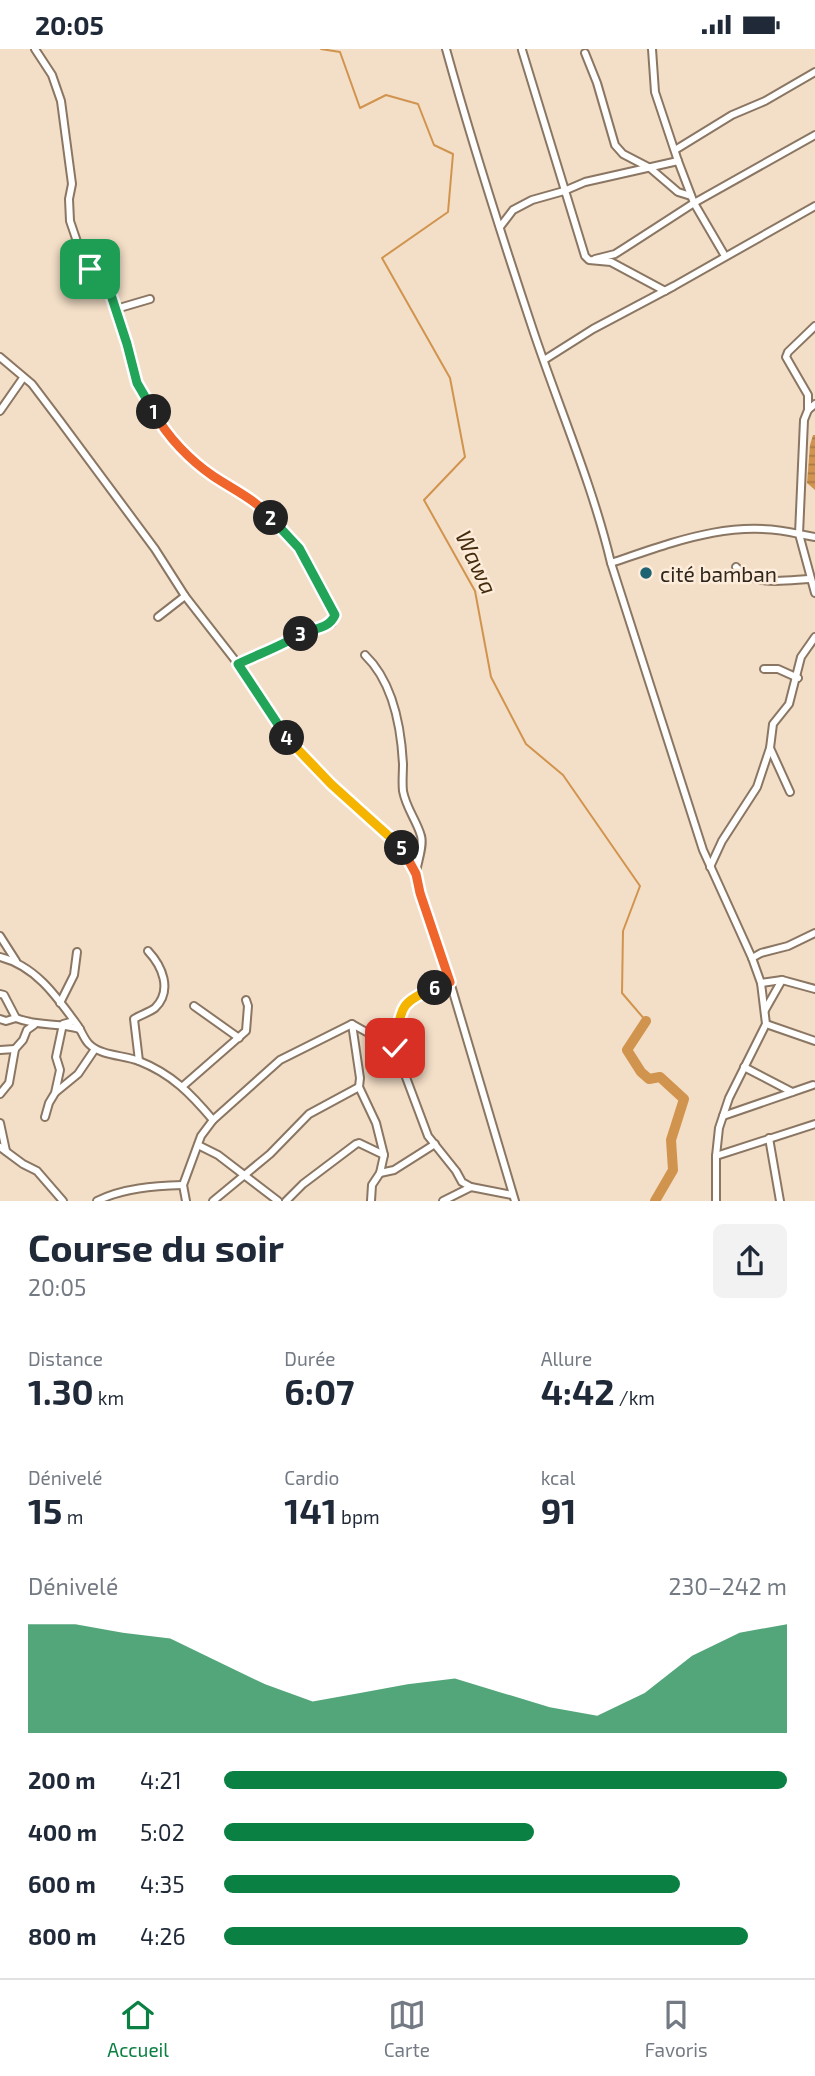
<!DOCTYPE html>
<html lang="fr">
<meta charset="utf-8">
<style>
:root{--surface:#fff;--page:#f2f2f3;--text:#1f2937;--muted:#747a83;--line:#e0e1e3;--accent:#0b8043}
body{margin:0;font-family:"Exo 2",sans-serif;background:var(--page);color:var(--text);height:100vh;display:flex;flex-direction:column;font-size:26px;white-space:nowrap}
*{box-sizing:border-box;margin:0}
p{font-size:23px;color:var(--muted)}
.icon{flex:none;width:38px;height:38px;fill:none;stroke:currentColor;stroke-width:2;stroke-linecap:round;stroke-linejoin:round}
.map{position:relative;height:1152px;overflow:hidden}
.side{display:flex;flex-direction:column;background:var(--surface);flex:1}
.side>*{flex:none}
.pin{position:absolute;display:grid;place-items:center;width:60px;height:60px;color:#fff;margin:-30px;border-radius:14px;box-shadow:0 4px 10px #0006}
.km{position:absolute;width:35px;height:35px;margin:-18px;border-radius:50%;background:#222;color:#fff;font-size:19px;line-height:35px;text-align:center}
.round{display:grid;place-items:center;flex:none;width:74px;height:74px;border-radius:10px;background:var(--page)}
.overview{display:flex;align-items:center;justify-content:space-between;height:119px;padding:0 28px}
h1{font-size:38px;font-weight:700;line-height:52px}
.metrics{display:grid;grid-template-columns:repeat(3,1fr);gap:10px;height:119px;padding:7px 28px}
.metrics div{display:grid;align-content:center}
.metrics b{font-size:35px;font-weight:700}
.metrics small{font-size:19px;font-weight:400}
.metrics p{font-size:19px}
.chart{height:196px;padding:14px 28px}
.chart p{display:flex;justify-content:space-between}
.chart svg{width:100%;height:126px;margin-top:7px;fill:var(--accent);opacity:.7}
ul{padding:0 28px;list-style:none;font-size:23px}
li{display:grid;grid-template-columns:112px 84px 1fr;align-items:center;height:52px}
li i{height:18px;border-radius:9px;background:var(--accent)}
.status{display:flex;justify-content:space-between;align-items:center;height:49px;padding:0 35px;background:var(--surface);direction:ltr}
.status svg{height:19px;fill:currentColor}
.tab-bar{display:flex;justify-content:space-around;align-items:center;height:98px;border-top:2px solid var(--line);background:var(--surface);font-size:19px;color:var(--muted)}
.tab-bar a{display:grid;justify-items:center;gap:4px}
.tab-bar .on{color:var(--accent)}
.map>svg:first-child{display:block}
.water{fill:url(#water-rules)}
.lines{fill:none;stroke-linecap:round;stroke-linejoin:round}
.stream{stroke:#d1944e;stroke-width:2}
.river{stroke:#d1944e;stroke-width:10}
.minor-casing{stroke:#8a7662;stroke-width:10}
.minor{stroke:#fff;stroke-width:6}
.split-1-casing{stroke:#fff;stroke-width:14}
.split-2-casing{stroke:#fff;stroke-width:14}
.split-3-casing{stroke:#fff;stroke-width:14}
.split-4-casing{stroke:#fff;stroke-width:14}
.split-5-casing{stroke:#fff;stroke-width:14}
.split-6-casing{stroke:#fff;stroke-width:14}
.split-7-casing{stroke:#fff;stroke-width:14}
.split-1{stroke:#22a559;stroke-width:9}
.split-2{stroke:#f0652b;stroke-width:9}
.split-3{stroke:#22a559;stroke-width:9}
.split-4{stroke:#22a559;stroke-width:9}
.split-5{stroke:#f5b400;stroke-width:9}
.split-6{stroke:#f0652b;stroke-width:9}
.split-7{stroke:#f5b400;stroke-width:9}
.poi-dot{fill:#1e6374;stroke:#fdecd9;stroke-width:2.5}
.labels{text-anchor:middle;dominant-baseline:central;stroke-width:5;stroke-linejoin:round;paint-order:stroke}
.poi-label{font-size:21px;fill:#2f271e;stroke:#fdecd9;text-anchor:start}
.water-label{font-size:23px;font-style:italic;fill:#452c0e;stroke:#fdecd9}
</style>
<div class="status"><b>20:05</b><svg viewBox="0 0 49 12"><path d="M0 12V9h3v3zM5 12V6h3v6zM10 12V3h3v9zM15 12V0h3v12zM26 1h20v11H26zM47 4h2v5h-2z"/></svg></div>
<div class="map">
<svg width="815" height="1152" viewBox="0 0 815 1152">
<defs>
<pattern id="water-rules" width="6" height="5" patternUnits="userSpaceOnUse" patternTransform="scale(1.75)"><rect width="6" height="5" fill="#d1944e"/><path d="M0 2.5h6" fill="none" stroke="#aa7940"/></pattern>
</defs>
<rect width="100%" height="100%" fill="#f3dec7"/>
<!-- water -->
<polygon class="water" points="813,386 815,386 815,441 807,434 810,396"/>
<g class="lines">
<!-- stream -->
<polyline class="stream" points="321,0 340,3 360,59 386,46 418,55 434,96 453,105 448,163 382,209 450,329 465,408 424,451 475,542 491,628 526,695 563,726 640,837 623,882 622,944 646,972"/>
<!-- river -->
<polyline class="river" points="646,972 627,1001 641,1023 649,1030 660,1028 684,1050 671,1091 673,1121 655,1152"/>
<defs>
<g id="minor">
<polyline points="35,0 52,26 61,52 72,135 69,150 70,172 84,213 111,246 127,295 137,334 156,368 184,402 211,426 257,454 299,499 335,566 332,574 327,577 312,580 281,597 266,601 238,615"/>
<path d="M446,0C472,94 502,188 533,281C559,359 592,434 611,514L703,801L752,909L761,934L766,975L729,1049L719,1079L716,1107V1152"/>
<polyline points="652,0 655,43 678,112 694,154 725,207"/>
<polyline points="522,1 585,207 589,211 611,213 665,242"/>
<polyline points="585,4 597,34 615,96 623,105 650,119 678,143 691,147"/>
<polyline points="675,101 732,66 765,52 815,23"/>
<polyline points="500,178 513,161 532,151 564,142 585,133 678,112"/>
<polyline points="595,210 615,205 626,198 694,154 815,86"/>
<polyline points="116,260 150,250"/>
<polyline points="0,308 32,335 60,372 155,500 185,547 238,615 284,685 331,735 404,800 416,825 420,844 450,933 515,1152"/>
<polyline points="544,311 593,280 674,237 815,157"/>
<polyline points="815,355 808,361 804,371 799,485 815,488"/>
<polyline points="808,361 808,346 786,308 788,303 815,277"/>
<polyline points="0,362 23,329"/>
<path d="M611,514C674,493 732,469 799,485L815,544"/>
<path d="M736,518C753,538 787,531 810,530"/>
<polyline points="158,568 185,547"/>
<path d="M365,606C393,633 401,677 403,715C403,724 402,733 403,742C406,759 417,772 421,787C424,797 417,814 416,824"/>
<polyline points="764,620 778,620 798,629"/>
<polyline points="770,699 790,743"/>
<polyline points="710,818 722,792 757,738 770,699 773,675 789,655 801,608 815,588"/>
<polyline points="0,887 16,912"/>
<path d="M0,908C36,917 57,948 78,977C82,983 84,990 89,995C101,1007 124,1006 139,1012C172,1025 191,1045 213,1071"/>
<polyline points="752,909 761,904 788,897 815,884"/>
<polyline points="761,934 782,931 815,940"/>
<path d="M0,945L4,946L16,969C39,978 56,973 80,980"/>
<polyline points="60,954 74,926 77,903"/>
<polyline points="194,957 239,989"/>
<polyline points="765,961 782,931"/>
<polyline points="0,970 6,972 16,969"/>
<polyline points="352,975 360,1029 359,1038"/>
<polyline points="766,975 815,992"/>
<path d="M395,999C405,948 401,952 450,933"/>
<polyline points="0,1001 15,1000"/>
<path d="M139,1012L134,970C140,966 150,963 155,959C173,941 162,917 148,902"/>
<polyline points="744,1018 792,1043"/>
<polyline points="183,1037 246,982 248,957 246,951"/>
<polyline points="56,1043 78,1025 95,1000"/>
<polyline points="0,1045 9,1034 15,1000 23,991 27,981 34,976"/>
<polyline points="723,1067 813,1036"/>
<polyline points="45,1068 49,1054 55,1044 60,1021 56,1008 63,975 74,972"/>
<polyline points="0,1074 6,1102"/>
<polyline points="769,1089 780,1152"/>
<polyline points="198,1096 218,1106 278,1152"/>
<polyline points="0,1098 23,1115 37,1122 63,1152"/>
<polyline points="716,1107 815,1075"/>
<polyline points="380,1124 394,1121 435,1095"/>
<path d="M97,1152C123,1139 154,1137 183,1136"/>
<polyline points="186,1152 183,1136 201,1087 213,1071 280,1011 352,975 395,999 428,1087 456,1122 462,1133 471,1138"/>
<polyline points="213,1152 270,1105 309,1065 359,1038 376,1074 384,1106 380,1124 372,1136 371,1152"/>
<polyline points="286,1152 303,1135 356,1095 359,1094 384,1106"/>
<polyline points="443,1152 471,1138 512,1146"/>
</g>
</defs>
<!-- minor casing -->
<use href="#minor" class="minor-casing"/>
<!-- minor -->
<use href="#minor" class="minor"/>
</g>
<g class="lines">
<defs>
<polyline id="split-1" points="90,220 111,246 127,295 137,334 154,363"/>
<path id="split-2" d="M154,363C167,388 191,412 213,427C234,441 255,450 271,469"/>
<path id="split-3" d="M271,469L299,499L335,566C329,580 314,579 301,585"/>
<path id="split-4" d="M287,689L238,615C259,605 281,597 301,585"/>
<polyline id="split-5" points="287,689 331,735 402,799"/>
<polyline id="split-6" points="402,799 416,825 420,844 450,933 435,939"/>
<path id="split-7" d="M395,999C402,961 396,954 435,939"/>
</defs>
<!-- split-1 casing -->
<use href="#split-1" class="split-1-casing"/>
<!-- split-2 casing -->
<use href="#split-2" class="split-2-casing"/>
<!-- split-3 casing -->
<use href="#split-3" class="split-3-casing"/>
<!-- split-4 casing -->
<use href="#split-4" class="split-4-casing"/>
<!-- split-5 casing -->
<use href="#split-5" class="split-5-casing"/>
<!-- split-6 casing -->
<use href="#split-6" class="split-6-casing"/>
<!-- split-7 casing -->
<use href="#split-7" class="split-7-casing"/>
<!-- split-1 -->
<use href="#split-1" class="split-1"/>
<!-- split-2 -->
<use href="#split-2" class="split-2"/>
<!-- split-3 -->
<use href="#split-3" class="split-3"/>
<!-- split-4 -->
<use href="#split-4" class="split-4"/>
<!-- split-5 -->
<use href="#split-5" class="split-5"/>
<!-- split-6 -->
<use href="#split-6" class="split-6"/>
<!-- split-7 -->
<use href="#split-7" class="split-7"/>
</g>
<!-- markers -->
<circle class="poi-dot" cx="646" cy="524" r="7"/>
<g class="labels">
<!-- poi labels -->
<g class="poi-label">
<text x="660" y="524">cité bamban</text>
</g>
<!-- water labels -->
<g class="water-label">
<text transform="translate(477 513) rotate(65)">Wawa</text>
</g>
</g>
</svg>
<div class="pin" style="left:90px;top:220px;background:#1e9e55"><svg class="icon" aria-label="arrive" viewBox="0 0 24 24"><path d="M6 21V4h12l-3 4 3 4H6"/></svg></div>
<div class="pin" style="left:395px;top:999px;background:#d93025"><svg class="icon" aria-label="check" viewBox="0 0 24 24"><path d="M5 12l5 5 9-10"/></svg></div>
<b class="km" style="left:154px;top:363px">1</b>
<b class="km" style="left:271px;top:469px">2</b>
<b class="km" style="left:301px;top:585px">3</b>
<b class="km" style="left:287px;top:689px">4</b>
<b class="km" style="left:402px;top:799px">5</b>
<b class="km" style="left:435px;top:939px">6</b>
</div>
<section class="side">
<div class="overview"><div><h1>Course du soir</h1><p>20:05</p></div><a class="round"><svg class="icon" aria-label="share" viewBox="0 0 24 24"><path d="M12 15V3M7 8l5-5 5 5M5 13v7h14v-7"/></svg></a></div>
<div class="metrics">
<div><p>Distance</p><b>1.30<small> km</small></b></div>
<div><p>Durée</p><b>6:07</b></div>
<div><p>Allure</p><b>4:42<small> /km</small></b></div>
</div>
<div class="metrics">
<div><p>Dénivelé</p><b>15<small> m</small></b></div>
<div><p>Cardio</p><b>141<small> bpm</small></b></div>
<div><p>kcal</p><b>91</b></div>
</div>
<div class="chart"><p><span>Dénivelé</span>230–242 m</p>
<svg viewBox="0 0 160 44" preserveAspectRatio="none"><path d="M0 44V6L10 6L20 9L30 11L40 19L50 27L60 33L70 30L80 27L90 25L100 30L110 35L120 38L130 30L140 17L150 9L160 6V44z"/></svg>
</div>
<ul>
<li><b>200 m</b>4:21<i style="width:100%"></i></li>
<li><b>400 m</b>5:02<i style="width:55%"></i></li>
<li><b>600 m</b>4:35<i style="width:81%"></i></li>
<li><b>800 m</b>4:26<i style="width:93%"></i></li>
</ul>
</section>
<nav class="tab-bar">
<a class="on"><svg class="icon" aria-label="home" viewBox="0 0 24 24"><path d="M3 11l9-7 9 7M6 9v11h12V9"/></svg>Accueil</a>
<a><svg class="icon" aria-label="map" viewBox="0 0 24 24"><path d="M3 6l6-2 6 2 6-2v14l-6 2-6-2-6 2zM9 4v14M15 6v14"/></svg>Carte</a>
<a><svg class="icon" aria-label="saved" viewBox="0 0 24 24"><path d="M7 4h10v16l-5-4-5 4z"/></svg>Favoris</a>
</nav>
